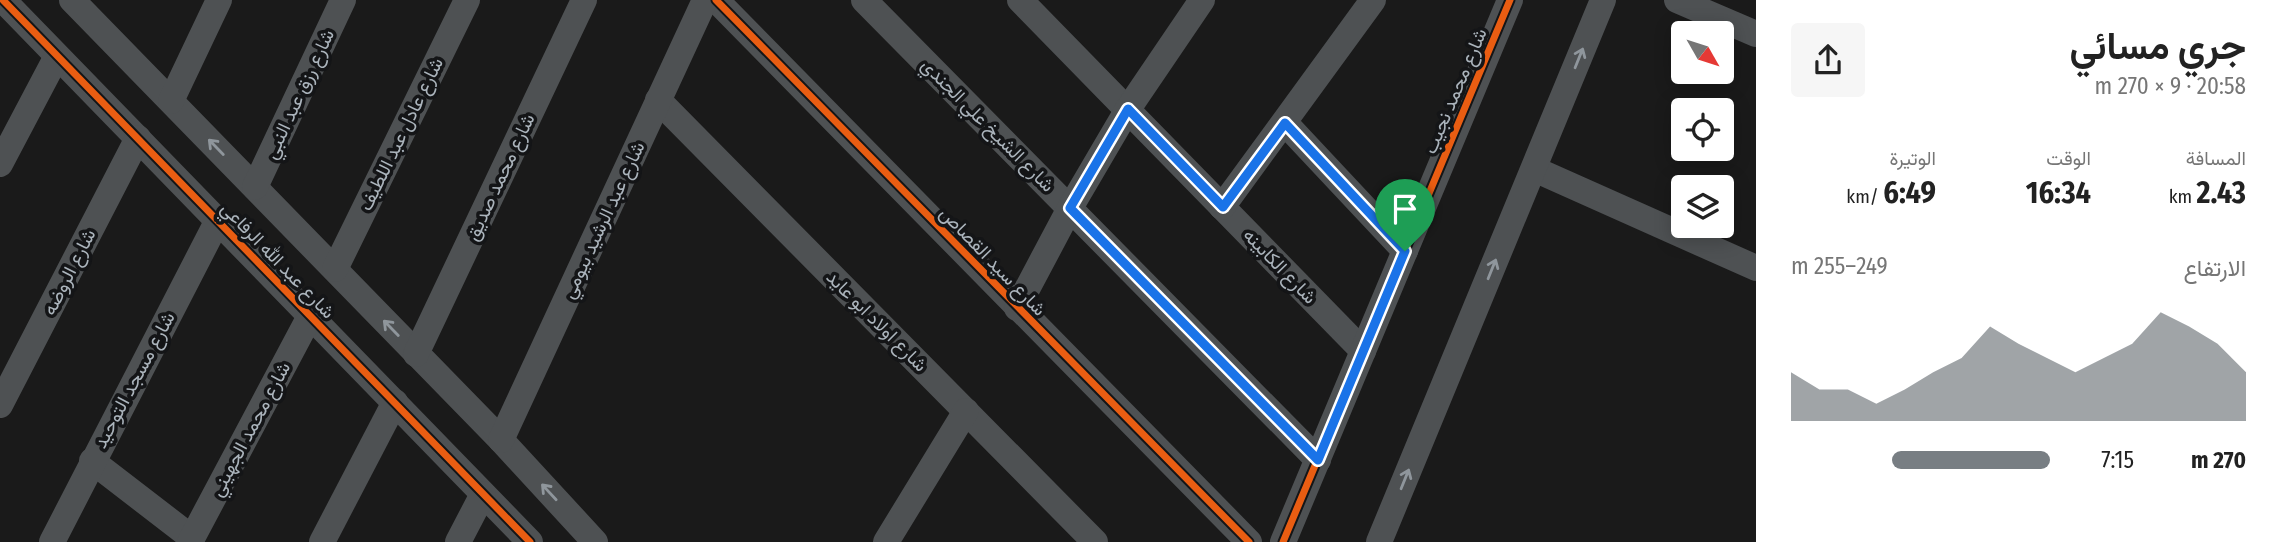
<!DOCTYPE html>
<html lang="ar">
<meta charset="utf-8">
<style>
:root{--surface:#fff;--page:#f6f6f6;--text:#222;--muted:#767676;--accent:#787e83}
body{margin:0;font-family:"Fira Sans Condensed",Vazirmatn,sans-serif;background:var(--page);color:var(--text);direction:rtl;height:100vh;display:flex;flex-direction:column;font-size:26px;white-space:nowrap}
*{box-sizing:border-box;margin:0}
p{font-size:23px;color:var(--muted)}
.icon{flex:none;width:38px;height:38px;fill:none;stroke:currentColor;stroke-width:2;stroke-linecap:round;stroke-linejoin:round}
.map{position:relative;flex:1;overflow:hidden;direction:ltr}
.side{display:flex;flex-direction:column;background:var(--surface);width:525px}
.side>*{flex:none}
.needle{width:46px;rotate:129deg}
.tools{position:absolute;left:1671px;top:21px;display:grid;gap:14px}
.tools a{display:grid;place-items:center;width:63px;height:63px;border-radius:7px;background:var(--surface);box-shadow:0 4px 18px #0003;font-size:35px}
.pin{position:absolute;display:grid;place-items:center;width:60px;height:60px;color:#fff;margin:-72px -30px;border-radius:50% 50% 50% 0;rotate:-45deg;box-shadow:0 0 7px #0007}
.pin .icon{rotate:45deg}
.round{display:grid;place-items:center;flex:none;width:74px;height:74px;border-radius:7px;background:var(--page)}
.overview{display:flex;align-items:center;justify-content:space-between;height:119px;padding:0 35px}
h1{font-size:38px;font-weight:700;line-height:52px}
.metrics{display:grid;grid-template-columns:repeat(3,1fr);gap:10px;height:119px;padding:7px 35px}
.metrics div{display:grid;align-content:center}
.metrics b{font-size:30px;font-weight:700}
.metrics small{font-size:19px;font-weight:400}
.metrics p{font-size:19px}
.chart{height:196px;padding:14px 35px}
.chart p{display:flex;justify-content:space-between}
.chart svg{width:100%;height:126px;margin-top:7px;fill:var(--accent);opacity:.7}
ul{padding:0 35px;list-style:none;font-size:23px}
li{display:grid;grid-template-columns:112px 84px 1fr;align-items:center;height:52px}
li i{height:18px;border-radius:9px;background:var(--accent)}
main{display:flex;flex:1;min-height:0}
.map>svg:first-child{display:block}
.lines{fill:none;stroke-linecap:round;stroke-linejoin:round}
.minor{stroke:#4e5153;stroke-width:26}
.cycleway-casing{stroke:#141517;stroke-width:11}
.cycleway{stroke:#e95d12;stroke-width:7}
.oneway{stroke:#8f969c}
.route-casing{stroke:#fff;stroke-width:14}
.route{stroke:#1a73e8;stroke-width:9}
.labels{text-anchor:middle;dominant-baseline:central;stroke-width:7;stroke-linejoin:round;paint-order:stroke}
.street-label{font-size:19px;fill:#abb4bc;stroke:#141517}
</style>
<main>
<section class="side">
<div class="overview"><div><h1>جري مسائي</h1><p>20:58 · 9 × 270 m</p></div><a class="round"><svg class="icon" aria-label="share" viewBox="0 0 24 24"><path d="M12 15V3M7 8l5-5 5 5M5 13v7h14v-7"/></svg></a></div>
<div class="metrics">
<div><p>المسافة</p><b>2.43<small> km</small></b></div>
<div><p>الوقت</p><b>16:34</b></div>
<div><p>الوتيرة</p><b>6:49<small> /km</small></b></div>
</div>
<div class="chart"><p><span>الارتفاع</span>249–255 m</p>
<svg viewBox="0 0 160 44" preserveAspectRatio="none"><path d="M0 44V27L10 33L20 33L30 38L40 33L50 27L60 22L70 11L80 17L90 22L100 27L110 22L120 17L130 6L140 11L150 17L160 27V44z"/></svg>
</div>
<ul>
<li><b>270 m</b>7:15<i style="width:61%"></i></li>
</ul>
</section>
<div class="map">
<svg width="1756" height="542" viewBox="0 0 1756 542">
<rect width="100%" height="100%" fill="#1a1a1a"/>
<g class="lines">
<!-- minor -->
<g class="minor">
<polyline points="3,0 530,542"/>
<polyline points="72,0 501,440 595,542"/>
<polyline points="716,0 1249,542"/>
<polyline points="864,0 1318,460"/>
<polyline points="1020,0 1363,351"/>
<polyline points="1677,0 1756,34"/>
<polyline points="658,100 1095,542"/>
<polyline points="171,101 219,0"/>
<polyline points="1285,123 1405,251"/>
<polyline points="0,164 57,56"/>
<polyline points="1534,169 1756,268"/>
<polyline points="255,187 343,0"/>
<polyline points="1222,207 1373,0"/>
<polyline points="335,269 467,0"/>
<polyline points="1017,308 1070,208 1128,109 1202,0"/>
<polyline points="416,354 584,0"/>
<polyline points="0,405 138,138"/>
<polyline points="501,440 705,0"/>
<polyline points="92,461 192,538"/>
<polyline points="52,542 218,220"/>
<polyline points="190,542 310,316"/>
<polyline points="322,542 395,402"/>
<polyline points="458,542 483,494"/>
<polyline points="886,542 966,411"/>
<polyline points="1283,542 1510,0"/>
<polyline points="1379,542 1603,0"/>
</g>
<defs>
<g id="cycleway">
<polyline points="3,0 530,542"/>
<polyline points="716,0 1249,542"/>
<polyline points="1283,542 1510,0"/>
</g>
</defs>
<!-- cycleway casing -->
<use href="#cycleway" class="cycleway-casing"/>
<!-- cycleway -->
<use href="#cycleway" class="cycleway"/>
</g>
<!-- one-way arrows -->
<defs><path id="oneway-shaft" d="M-6 0H5M1.5-3L5.5 0L1.5 3" fill="none" stroke-width="1.6" stroke-linecap="round" stroke-linejoin="round" transform="scale(1.75)"/></defs>
<g class="oneway">
<use href="#oneway-shaft" transform="translate(1579 58) rotate(-68)"/>
<use href="#oneway-shaft" transform="translate(216 147) rotate(-134)"/>
<use href="#oneway-shaft" transform="translate(1492 269) rotate(-68)"/>
<use href="#oneway-shaft" transform="translate(391 328) rotate(-134)"/>
<use href="#oneway-shaft" transform="translate(1405 479) rotate(-68)"/>
<use href="#oneway-shaft" transform="translate(549 492) rotate(-133)"/>
</g>
<g class="lines">
<defs>
<polygon id="route" points="1128,109 1223,207 1285,123 1405,251 1318,460 1070,208"/>
</defs>
<!-- route casing -->
<use href="#route" class="route-casing"/>
<!-- route -->
<use href="#route" class="route"/>
</g>
<g class="labels">
<!-- street labels -->
<g class="street-label">
<text transform="translate(1455 91) rotate(-67)">شارع محمد نجيب</text>
<text transform="translate(299 94) rotate(-65)">شارع رزق عبد النبي</text>
<text transform="translate(988 125) rotate(45)">شارع الشيخ علي الجندي</text>
<text transform="translate(401 134) rotate(-64)">شارع عادل عبد اللطيف</text>
<text transform="translate(500 177) rotate(-65)">شارع محمد صديق</text>
<text transform="translate(603 220) rotate(-65)">شارع عبد الرشيد بيومي</text>
<text transform="translate(278 260) rotate(46)">شارع عبد الله الرفاعي</text>
<text transform="translate(993 261) rotate(46)">شارع سيد القصاص</text>
<text transform="translate(1280 266) rotate(46)">شارع الكابينه</text>
<text transform="translate(69 272) rotate(-63)">شارع الروضه</text>
<text transform="translate(877 321) rotate(45)">شارع اولاد ابو عايد</text>
<text transform="translate(134 380) rotate(-62)">شارع مسجد التوحيد</text>
<text transform="translate(250 429) rotate(-62)">شارع محمد الجهيني</text>
</g>
</g>
</svg>
<div class="tools">
<a><svg class="needle" viewBox="-14 -14 28 28"><path d="M0-13l5 13h-10z" fill="#e53935"/><path d="M0 13l5-13h-10z" fill="#767676"/></svg></a>
<a><svg class="icon" aria-label="locate" viewBox="0 0 24 24"><circle cx="12" cy="12" r="6"/><path d="M12 2v4M12 18v4M2 12h4M18 12h4"/></svg></a>
<a><svg class="icon" aria-label="layers" viewBox="0 0 24 24"><path d="M12 4l9 5-9 5-9-5zM3 14l9 5 9-5"/></svg></a>
</div>
<div class="pin" style="left:1405px;top:251px;background:#1e9e55"><svg class="icon" aria-label="arrive" viewBox="0 0 24 24"><path d="M6 21V4h12l-3 4 3 4H6"/></svg></div>
</div>
</main>
